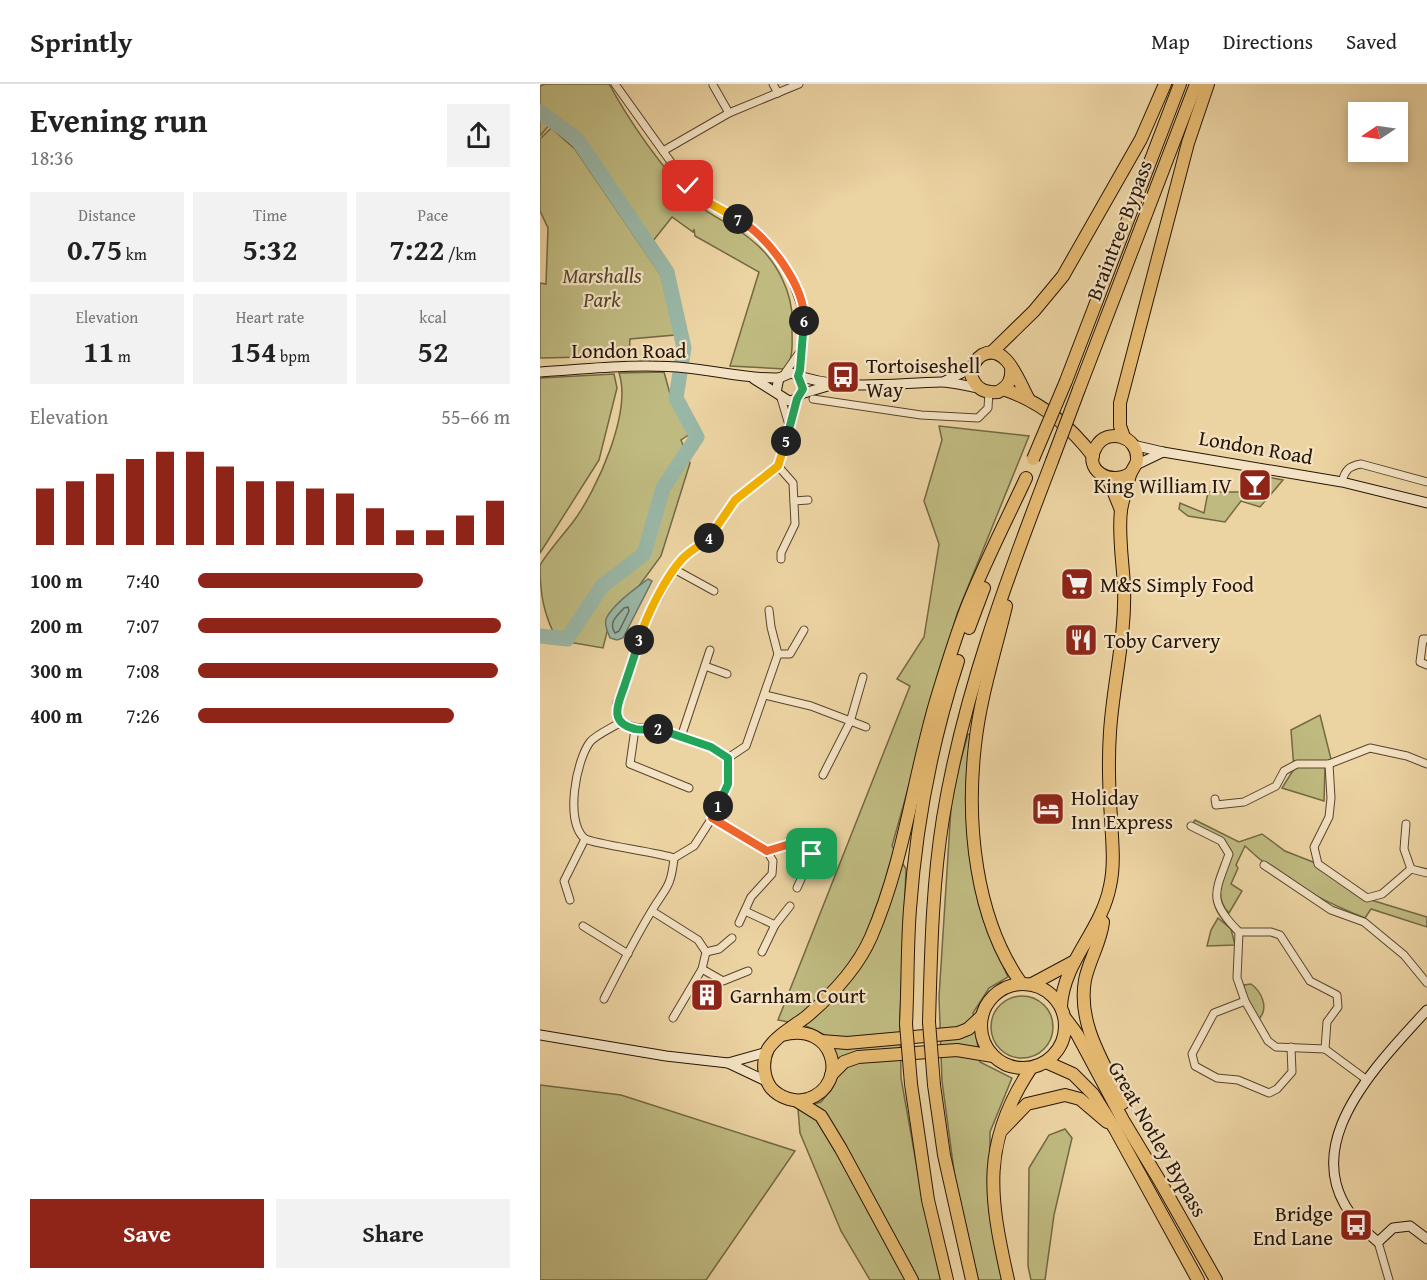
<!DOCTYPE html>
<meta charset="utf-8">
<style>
:root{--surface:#fff;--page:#f2f2f2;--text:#222;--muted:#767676;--line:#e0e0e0;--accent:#8f2418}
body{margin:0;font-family:"Gentium Book Plus",serif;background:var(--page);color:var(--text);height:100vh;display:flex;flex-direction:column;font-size:22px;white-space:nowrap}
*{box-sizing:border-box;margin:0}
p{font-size:20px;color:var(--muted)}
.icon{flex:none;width:33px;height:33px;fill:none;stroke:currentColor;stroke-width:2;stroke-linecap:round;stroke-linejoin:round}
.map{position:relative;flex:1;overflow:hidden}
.panel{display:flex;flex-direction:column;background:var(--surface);width:540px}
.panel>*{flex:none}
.needle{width:39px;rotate:257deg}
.tools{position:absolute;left:808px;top:18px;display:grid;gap:12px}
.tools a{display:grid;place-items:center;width:60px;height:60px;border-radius:0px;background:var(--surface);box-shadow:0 3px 9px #0003;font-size:30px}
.pin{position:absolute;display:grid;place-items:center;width:51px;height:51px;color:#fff;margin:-26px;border-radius:12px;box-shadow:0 3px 9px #0006}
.km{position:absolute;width:30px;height:30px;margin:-15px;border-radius:50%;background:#222;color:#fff;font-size:16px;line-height:30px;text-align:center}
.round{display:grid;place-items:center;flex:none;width:63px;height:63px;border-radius:0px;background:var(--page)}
.head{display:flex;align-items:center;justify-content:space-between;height:102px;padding:0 30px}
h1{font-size:33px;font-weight:700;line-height:45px}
.stats{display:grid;grid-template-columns:repeat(3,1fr);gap:9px;height:102px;padding:6px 30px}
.stats div{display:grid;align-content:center;border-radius:0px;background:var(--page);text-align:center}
.stats b{font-size:30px;font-weight:700}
.stats small{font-size:16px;font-weight:400}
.stats p{font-size:16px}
.chart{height:168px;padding:12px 30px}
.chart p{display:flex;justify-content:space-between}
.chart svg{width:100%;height:108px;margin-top:6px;stroke:var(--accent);stroke-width:6}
.button{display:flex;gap:12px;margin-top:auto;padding:12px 30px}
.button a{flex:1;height:69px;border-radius:0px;background:var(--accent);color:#fff;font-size:24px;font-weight:700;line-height:69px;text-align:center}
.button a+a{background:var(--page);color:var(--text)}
ul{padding:0 30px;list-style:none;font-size:20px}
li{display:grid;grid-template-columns:96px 72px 1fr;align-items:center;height:45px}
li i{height:15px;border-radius:8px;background:var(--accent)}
header{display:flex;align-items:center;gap:36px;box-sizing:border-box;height:84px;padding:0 30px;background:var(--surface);border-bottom:2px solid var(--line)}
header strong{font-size:28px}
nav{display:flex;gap:33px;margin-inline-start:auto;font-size:21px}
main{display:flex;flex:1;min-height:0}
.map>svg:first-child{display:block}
.green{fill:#bfba80;stroke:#736843;stroke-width:1.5}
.water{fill:#99b7a7;stroke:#6b7667;stroke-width:1.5}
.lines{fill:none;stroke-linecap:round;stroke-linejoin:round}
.shore{stroke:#606656;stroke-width:1.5}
.river{stroke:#99b7a7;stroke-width:15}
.street-casing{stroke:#58442d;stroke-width:9}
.secondary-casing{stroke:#271506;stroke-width:11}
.highway-casing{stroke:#271506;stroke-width:14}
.street{stroke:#f3e2c3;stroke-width:7}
.secondary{stroke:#f3e2c3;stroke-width:9}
.highway{stroke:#e6ba71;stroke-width:12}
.highway-bridge-casing{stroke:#271506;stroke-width:14;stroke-linecap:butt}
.highway-bridge{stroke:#e6ba71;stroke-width:12}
.split-1-casing{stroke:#fff;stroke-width:12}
.split-2-casing{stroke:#fff;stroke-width:12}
.split-3-casing{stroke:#fff;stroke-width:12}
.split-4-casing{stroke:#fff;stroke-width:12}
.split-5-casing{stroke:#fff;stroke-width:12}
.split-6-casing{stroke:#fff;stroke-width:12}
.split-7-casing{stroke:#fff;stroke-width:12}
.split-8-casing{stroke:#fff;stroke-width:12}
.split-1{stroke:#f0652b;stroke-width:8}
.split-2{stroke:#22a559;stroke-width:8}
.split-3{stroke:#22a559;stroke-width:8}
.split-4{stroke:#f5b400;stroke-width:8}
.split-5{stroke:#f5b400;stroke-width:8}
.split-6{stroke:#22a559;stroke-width:8}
.split-7{stroke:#f0652b;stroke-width:8}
.split-8{stroke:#f5b400;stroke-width:8}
.labels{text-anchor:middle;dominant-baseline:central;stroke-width:4.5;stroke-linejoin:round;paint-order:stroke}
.street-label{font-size:21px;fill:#271506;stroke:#f3e2c3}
.park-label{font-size:21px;font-style:italic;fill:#55472b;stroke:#f3e2c3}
.poi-label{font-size:21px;fill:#271506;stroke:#f3e2c3;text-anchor:start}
</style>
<header>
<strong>Sprintly</strong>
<nav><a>Map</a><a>Directions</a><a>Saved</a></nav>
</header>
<main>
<section class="panel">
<div class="head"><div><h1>Evening run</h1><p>18:36</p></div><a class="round"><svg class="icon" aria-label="share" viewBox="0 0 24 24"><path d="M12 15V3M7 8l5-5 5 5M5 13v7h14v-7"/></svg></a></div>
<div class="stats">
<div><p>Distance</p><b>0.75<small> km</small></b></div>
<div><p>Time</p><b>5:32</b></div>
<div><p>Pace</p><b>7:22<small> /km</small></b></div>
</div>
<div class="stats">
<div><p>Elevation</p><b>11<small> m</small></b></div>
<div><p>Heart rate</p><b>154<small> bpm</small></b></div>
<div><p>kcal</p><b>52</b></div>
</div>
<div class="chart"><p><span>Elevation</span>55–66 m</p>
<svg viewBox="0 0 160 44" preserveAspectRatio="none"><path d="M5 44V21M15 44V18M25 44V15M35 44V9M45 44V6M55 44V6M65 44V12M75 44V18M85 44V18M95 44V21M105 44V23M115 44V29M125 44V38M135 44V38M145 44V32M155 44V26"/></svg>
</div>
<ul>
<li><b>100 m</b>7:40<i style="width:72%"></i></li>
<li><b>200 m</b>7:07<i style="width:97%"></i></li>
<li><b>300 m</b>7:08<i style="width:96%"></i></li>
<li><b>400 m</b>7:26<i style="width:82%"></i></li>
</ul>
<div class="button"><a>Save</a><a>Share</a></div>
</section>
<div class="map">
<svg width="887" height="1196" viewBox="0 0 887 1196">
<rect width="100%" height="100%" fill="#ecd3a2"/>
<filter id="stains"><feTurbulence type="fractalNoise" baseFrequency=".00333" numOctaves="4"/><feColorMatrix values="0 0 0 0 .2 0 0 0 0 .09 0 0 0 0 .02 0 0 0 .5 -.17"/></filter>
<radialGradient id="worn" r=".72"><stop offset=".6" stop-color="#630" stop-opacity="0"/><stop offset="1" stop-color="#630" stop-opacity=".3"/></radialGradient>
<!-- green -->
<g class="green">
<path d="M5,0H69C91,40 118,78 149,112C164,130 191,139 209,154C237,175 255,211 252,245C252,259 254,274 245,285L190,282L219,188L155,152L154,145L153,148L132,133L113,157L39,52L15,34L0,52V2Z"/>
<polygon points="11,44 35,65 121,191 135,251 90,255 89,272 0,274 0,199 6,200 8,144 0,127 0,55"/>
<path d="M124,288L132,317L150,350L141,356L150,379L121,472L68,544L63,564L17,556C4,531 0,511 0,482C1,476 27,446 33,438C57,406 92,328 79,289Z"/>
<polygon points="74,290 77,304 59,376 0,469 0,294"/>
<polygon points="399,342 489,352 417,530 352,762 366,785 360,935 361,994 385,1129 403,1196 330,1196 301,1147 260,1049 258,1025 281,1018 293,1003 298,978 285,951 264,941 238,936 370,602 357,595 384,553 399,460 384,417 402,356"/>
<polygon points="723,392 743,396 720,423 701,417 685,438 648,432 639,425 640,419 664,429 668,408 716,408 717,404 721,404"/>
<polygon points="780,631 791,675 785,683 784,717 742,704 754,685 751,646"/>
<polygon points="428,650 432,651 440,817 451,856 468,893 449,904 433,929 440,978 472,994 450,1048 450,1118 465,1196 438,1196 415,1094 402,997 399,913 412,708"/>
<path d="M655,736L699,758L722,750L745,767L778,780L831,816L887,833V843L831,825L825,834C782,817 738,794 705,762L696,781L698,784L691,800L702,807L689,829C672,813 684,789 689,770L681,757L651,742Z"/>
<polygon points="678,834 691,845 695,861 667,862 671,846"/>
<path d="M711,900C722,908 729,924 719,935L705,917L704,901Z"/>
<circle cx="482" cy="943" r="31"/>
<polygon points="0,1001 81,1011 255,1067 166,1196 0,1196"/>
<polygon points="525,1045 532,1054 514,1131 505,1196 491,1196 488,1182 489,1084 509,1051"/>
</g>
<!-- water -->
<path class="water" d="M108,495L112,497L83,554L77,556L70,554C68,548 64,542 66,535C72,521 96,504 108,495Z"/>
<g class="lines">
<!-- shore -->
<path class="shore" d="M88,523L89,527L79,547L75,549C68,538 77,532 84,524Z"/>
<!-- river -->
<polyline class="river" points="0,28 37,55 127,188 144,264 136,314 157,353 123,404 104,470 62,502 27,555 0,552"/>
<defs>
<g id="street">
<polyline points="75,0 148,102 169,119 201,136 228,160 240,174 251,193 264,230 260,287 258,292"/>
<polyline points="233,0 238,9"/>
<polyline points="173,1 189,29"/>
<polyline points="123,67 189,29 259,0"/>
<polyline points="245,289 259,269"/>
<polyline points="241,314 249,341"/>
<polyline points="273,315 381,331 438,334 448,324 449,308"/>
<polyline points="238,382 253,399 255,440 241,469 241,475"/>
<path d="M802,398C805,386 809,382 821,380L887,398"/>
<polyline points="254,417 268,416"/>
<polyline points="134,485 174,507"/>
<polyline points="887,555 883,555 880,578 887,581"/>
<polyline points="238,570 250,570 264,546"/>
<polyline points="165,582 187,590"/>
<polyline points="225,611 271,622 326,643"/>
<path d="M81,638C100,648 101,641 117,645C140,651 170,659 188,674V700L172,734L154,762L134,774C117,768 51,760 44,754C25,736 36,677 50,658C57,650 72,644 81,638Z"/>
<polyline points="81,638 77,630 77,619 84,605 103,542 134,485 144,473 169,454 195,416 238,382 257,315"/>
<polyline points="95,645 90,680 149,704"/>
<polyline points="141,653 170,566"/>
<polyline points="188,674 206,662 238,570 231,543 229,526"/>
<polyline points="789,680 791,714 789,733 774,763 778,780 827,814 842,810 871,785 887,789"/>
<polyline points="283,691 310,638 323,593"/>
<polyline points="675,715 676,721 704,718 736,702 744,687 757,680 789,680 830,664 867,672 887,680"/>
<polyline points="172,734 227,767 233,777 232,790 211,813 199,839"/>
<polyline points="866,740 864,765 871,785"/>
<path d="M651,742L681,757L689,770C675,809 667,816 699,848L697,894L705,917L728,957L736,963L785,965L827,996"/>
<polyline points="227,767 250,760 272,770"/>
<polyline points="724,781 791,826 824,838 864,871 887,899"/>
<polyline points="257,804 277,759"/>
<polyline points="30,816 24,797 45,755"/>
<polyline points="112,827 158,856 166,868 162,885 133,934"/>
<polyline points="205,827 235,841"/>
<polyline points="43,842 88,870"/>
<polyline points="699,848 731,848 740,851 770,897 797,911 798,923 787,938 785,965"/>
<polyline points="166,868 179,865 192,854"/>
<polyline points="222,868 235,841 250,822"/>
<polyline points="162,885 183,897 208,887"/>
<path d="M64,915C79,886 94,856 111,828C125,804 131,805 134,774"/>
<polyline points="705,917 674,929 652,970 655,982 677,994 698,996 729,1009 737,1005 752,988 751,963"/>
<polyline points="838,1158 849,1196"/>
</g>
<g id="secondary">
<path d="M0,288C49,285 98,279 147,284C178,287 207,295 239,294"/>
<polyline points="214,295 249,317 257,315 261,310 291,301"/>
<polyline points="405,297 432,284"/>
<path d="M236,308L239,294L251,289C299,308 350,299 401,298C413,298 426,302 438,304"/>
<polyline points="593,361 623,368 802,398 887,419"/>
<polyline points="596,381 623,368"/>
<path d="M887,926C826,992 740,1080 838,1158L853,1144L870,1142L887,1155"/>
<polyline points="0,951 126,972 188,979 228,998"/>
<polyline points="188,979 227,968"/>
</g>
<g id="highway">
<polyline points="452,268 494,227 523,192 601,55 625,0"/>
<path d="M471,284C472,295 469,302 458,308C444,309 436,305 431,291C432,283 434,276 442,271C466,258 479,298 488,314"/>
<polyline points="526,297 640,0"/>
<path d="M463,305C499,317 530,342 553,372"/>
<polyline points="539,305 656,0"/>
<polyline points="584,353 580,342 580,319 648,59 668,0"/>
<polyline points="568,394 581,426"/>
<path d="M466,522C455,568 440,614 435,661C426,739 435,834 481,899"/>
<polyline points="429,544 444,504"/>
<path d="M563,838C561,858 549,876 545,896C537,941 565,980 583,1019"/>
<circle cx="483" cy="942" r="42"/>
<polyline points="492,900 533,878"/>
<path d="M521,922C524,876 561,848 570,802C575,780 572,757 571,734C569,706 568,677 570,648C573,600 586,552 584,503C583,479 578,451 581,426C583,415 587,402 590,391C592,385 597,381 597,375C598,352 567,343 556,363C542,386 571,403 591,389"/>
<polyline points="525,934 537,950 583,1036 621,1099 676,1196"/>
<path d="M389,938C391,870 392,802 403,734C423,611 467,494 512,377"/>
<path d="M366,940C368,902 367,863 370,825C376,741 392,657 418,577"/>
<path d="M242,951C294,936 311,1000 268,1015C255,1019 240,1014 231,1004C223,993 222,977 228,965C236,952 254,942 266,933C292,911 317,885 331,853C364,777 373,695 396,617C406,584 416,550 429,518C446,476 467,435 486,394"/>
<polyline points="281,957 307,959 418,949 428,945 442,932"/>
<polyline points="506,978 533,990 553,1010 575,1045 658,1196"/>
<polyline points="291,991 304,978 318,973 417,966 453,972"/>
<polyline points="371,1000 388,1116 407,1196"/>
<polyline points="394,1001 404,1071 432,1196"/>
<polyline points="257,1017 281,1032 301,1065 372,1196"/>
<polyline points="462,1046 487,1020 525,1011 540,1015 567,1038"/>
<path d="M468,1196C449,1112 441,1059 491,984"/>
</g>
</defs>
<!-- street casing -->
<use href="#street" class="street-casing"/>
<!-- secondary casing -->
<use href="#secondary" class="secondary-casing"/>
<!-- highway casing -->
<use href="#highway" class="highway-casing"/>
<!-- street -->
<use href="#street" class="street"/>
<!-- secondary -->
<use href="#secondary" class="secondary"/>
<!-- highway -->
<use href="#highway" class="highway"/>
<defs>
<g id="highway-bridge">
<polyline points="493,375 526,297"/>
<polyline points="512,377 539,305"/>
<polyline points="389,938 394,1001"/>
<polyline points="366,940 371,1000"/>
</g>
</defs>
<!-- highway-bridge casing -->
<use href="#highway-bridge" class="highway-bridge-casing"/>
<!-- highway-bridge -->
<use href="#highway-bridge" class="highway-bridge"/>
</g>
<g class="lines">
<defs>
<polyline id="split-1" points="178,722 172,734 227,767 250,760 272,770"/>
<polyline id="split-2" points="118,645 171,663 188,674 188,700 178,722"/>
<path id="split-3" d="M99,556C95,571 90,585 85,600C80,617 66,638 95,645C102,647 111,644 118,645"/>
<path id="split-4" d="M99,556C106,532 126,492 143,474C151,466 161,461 169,454"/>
<polyline id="split-5" points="169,454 195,416 238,382 246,357"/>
<polyline id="split-6" points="246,357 257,315 263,305 258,292 260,286 264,237"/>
<path id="split-7" d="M198,135C227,151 266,203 264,237"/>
<polyline id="split-8" points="148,102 169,119 198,135"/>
</defs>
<!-- split-1 casing -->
<use href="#split-1" class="split-1-casing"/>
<!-- split-2 casing -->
<use href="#split-2" class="split-2-casing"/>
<!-- split-3 casing -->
<use href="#split-3" class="split-3-casing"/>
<!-- split-4 casing -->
<use href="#split-4" class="split-4-casing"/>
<!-- split-5 casing -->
<use href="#split-5" class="split-5-casing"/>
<!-- split-6 casing -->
<use href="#split-6" class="split-6-casing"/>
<!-- split-7 casing -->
<use href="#split-7" class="split-7-casing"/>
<!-- split-8 casing -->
<use href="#split-8" class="split-8-casing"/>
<!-- split-1 -->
<use href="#split-1" class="split-1"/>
<!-- split-2 -->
<use href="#split-2" class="split-2"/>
<!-- split-3 -->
<use href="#split-3" class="split-3"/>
<!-- split-4 -->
<use href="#split-4" class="split-4"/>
<!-- split-5 -->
<use href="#split-5" class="split-5"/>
<!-- split-6 -->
<use href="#split-6" class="split-6"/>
<!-- split-7 -->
<use href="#split-7" class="split-7"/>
<!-- split-8 -->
<use href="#split-8" class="split-8"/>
</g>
<!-- icons -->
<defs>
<symbol id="bus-square" viewBox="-11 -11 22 22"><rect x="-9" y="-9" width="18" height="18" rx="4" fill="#8f2418" stroke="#f3e2c3"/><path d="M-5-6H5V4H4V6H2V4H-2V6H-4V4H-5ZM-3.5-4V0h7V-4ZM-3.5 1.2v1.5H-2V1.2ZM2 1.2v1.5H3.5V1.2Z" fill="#fff"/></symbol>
<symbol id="bar-square" viewBox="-11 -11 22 22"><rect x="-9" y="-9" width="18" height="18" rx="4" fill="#8f2418" stroke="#f3e2c3"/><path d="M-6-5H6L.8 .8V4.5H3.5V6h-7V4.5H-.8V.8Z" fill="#fff"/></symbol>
<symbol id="supermarket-square" viewBox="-11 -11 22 22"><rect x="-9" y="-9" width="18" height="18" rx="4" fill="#8f2418" stroke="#f3e2c3"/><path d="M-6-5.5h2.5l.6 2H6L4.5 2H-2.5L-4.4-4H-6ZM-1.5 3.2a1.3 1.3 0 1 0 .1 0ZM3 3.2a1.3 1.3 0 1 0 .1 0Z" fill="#fff"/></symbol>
<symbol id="restaurant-square" viewBox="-11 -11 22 22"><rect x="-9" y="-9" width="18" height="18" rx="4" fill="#8f2418" stroke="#f3e2c3"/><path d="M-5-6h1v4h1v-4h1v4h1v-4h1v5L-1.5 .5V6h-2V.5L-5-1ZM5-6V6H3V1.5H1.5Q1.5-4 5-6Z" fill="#fff"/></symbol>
<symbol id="hotel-square" viewBox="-11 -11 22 22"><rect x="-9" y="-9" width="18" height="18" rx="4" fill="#8f2418" stroke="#f3e2c3"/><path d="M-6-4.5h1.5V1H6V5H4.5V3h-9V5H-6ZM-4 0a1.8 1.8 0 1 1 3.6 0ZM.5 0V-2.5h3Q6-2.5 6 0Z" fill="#fff"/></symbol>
<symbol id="building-square" viewBox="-11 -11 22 22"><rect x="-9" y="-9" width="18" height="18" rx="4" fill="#8f2418" stroke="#f3e2c3"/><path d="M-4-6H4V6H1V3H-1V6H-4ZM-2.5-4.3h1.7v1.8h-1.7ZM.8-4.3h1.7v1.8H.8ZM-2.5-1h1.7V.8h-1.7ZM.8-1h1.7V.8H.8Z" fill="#fff"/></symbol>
</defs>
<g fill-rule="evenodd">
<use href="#bus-square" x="284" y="274" width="38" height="38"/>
<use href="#bar-square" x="696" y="382" width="38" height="38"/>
<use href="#supermarket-square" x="518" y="481" width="38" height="38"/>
<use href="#restaurant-square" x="522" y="537" width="38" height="38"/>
<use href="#hotel-square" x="489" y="706" width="38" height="38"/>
<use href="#building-square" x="148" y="892" width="38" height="38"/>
<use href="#bus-square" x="797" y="1122" width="38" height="38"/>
</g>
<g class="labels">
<!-- street labels -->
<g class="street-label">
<text transform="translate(579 146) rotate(-69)">Braintree Bypass</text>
<text x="89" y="266">London Road</text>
<text transform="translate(716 363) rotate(10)">London Road</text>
<text transform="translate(618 1055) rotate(60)">Great Notley Bypass</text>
</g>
<!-- park labels -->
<g class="park-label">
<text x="62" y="191">Marshalls<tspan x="62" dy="24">Park</tspan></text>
</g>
<!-- poi labels -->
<g class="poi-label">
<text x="326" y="281">Tortoiseshell<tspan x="326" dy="24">Way</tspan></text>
<text x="692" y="401" text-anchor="end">King William IV</text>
<text x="560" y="500">M&amp;S Simply Food</text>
<text x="564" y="556">Toby Carvery</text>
<text x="531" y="713">Holiday<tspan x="531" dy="24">Inn Express</tspan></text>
<text x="190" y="911">Garnham Court</text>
<text x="793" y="1129" text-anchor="end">Bridge<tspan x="793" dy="24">End Lane</tspan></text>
</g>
</g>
<rect width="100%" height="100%" filter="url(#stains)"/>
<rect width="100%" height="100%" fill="url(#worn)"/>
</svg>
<div class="tools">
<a><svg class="needle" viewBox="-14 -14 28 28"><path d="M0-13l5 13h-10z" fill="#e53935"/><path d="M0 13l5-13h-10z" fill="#767676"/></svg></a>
</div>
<div class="pin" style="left:272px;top:770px;background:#1e9e55"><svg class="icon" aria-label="arrive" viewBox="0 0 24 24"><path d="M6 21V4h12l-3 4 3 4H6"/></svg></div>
<div class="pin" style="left:148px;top:102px;background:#d93025"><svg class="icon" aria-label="check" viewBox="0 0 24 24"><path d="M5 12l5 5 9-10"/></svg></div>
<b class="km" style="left:178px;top:722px">1</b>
<b class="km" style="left:118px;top:645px">2</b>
<b class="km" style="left:99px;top:556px">3</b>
<b class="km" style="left:169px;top:454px">4</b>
<b class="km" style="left:246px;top:357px">5</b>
<b class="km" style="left:264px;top:237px">6</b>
<b class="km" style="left:198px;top:135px">7</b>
</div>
</main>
